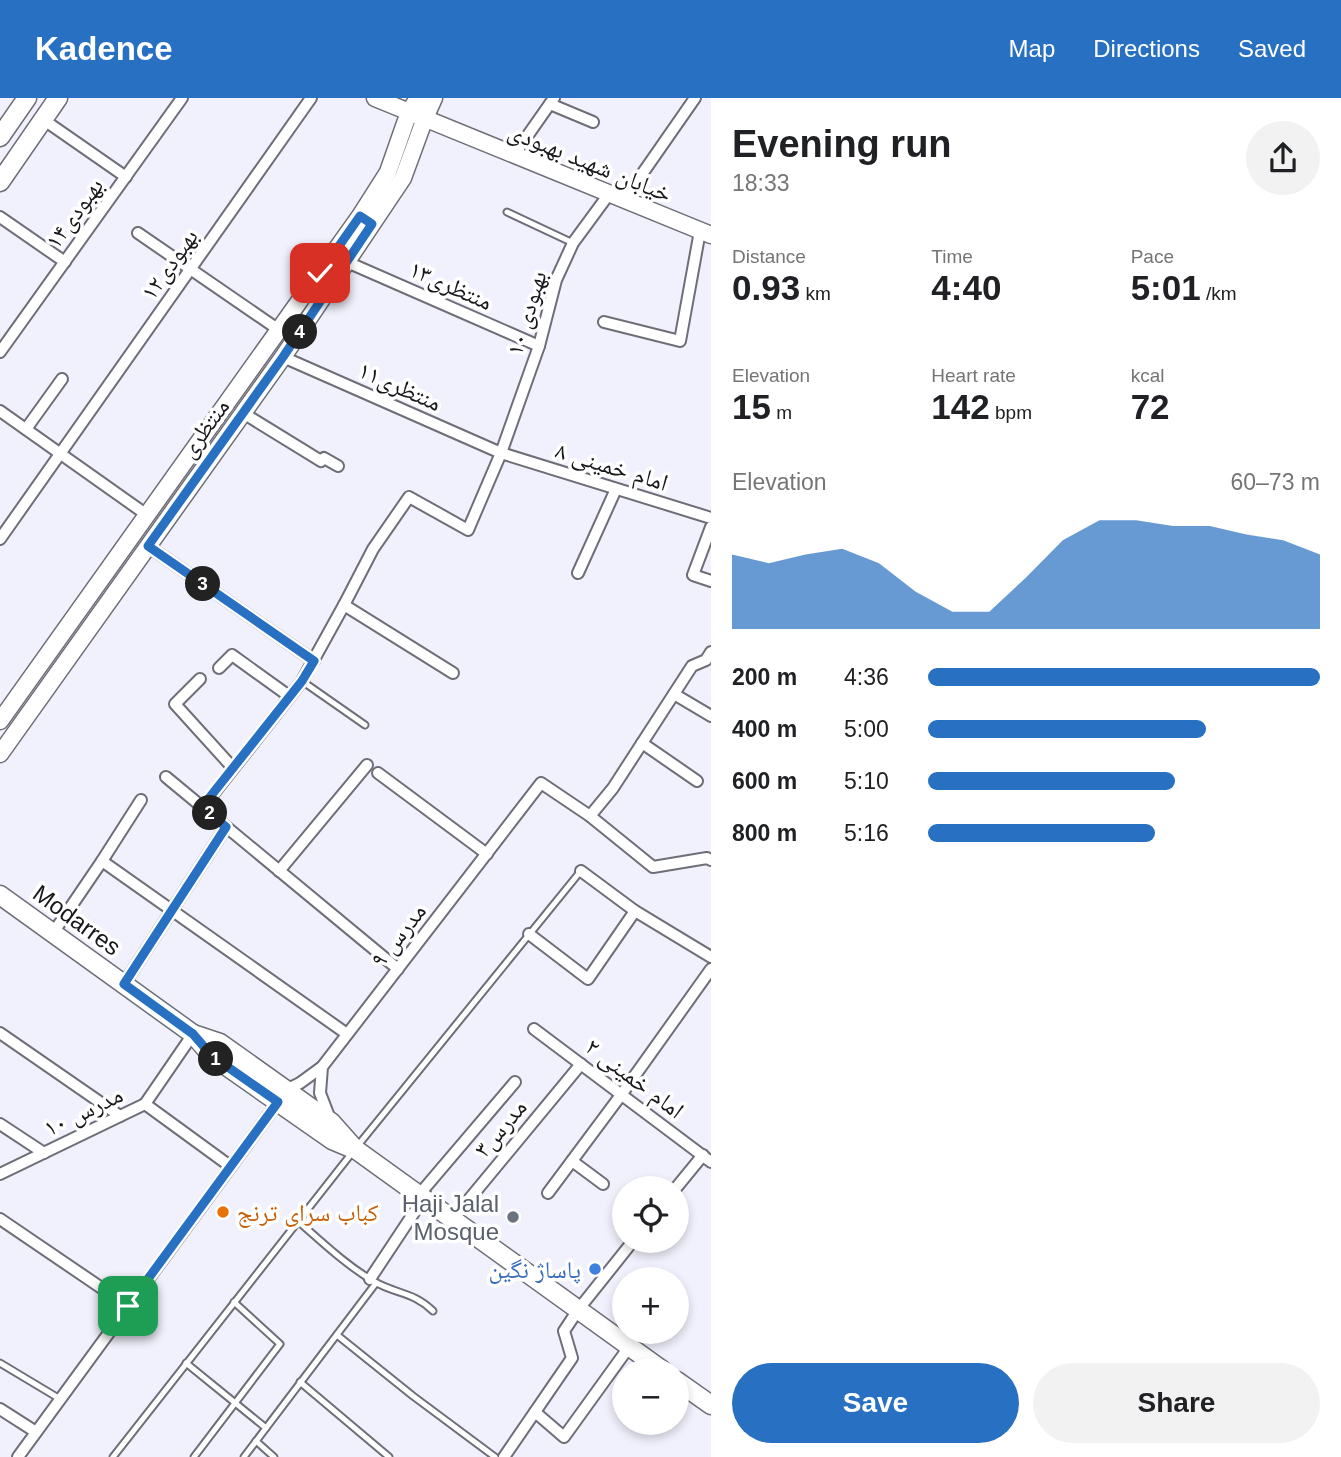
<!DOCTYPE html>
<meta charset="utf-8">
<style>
:root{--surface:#fff;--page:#f2f2f2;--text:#202124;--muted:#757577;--accent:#2870c1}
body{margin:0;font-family:Helvetica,"Noto Naskh Arabic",sans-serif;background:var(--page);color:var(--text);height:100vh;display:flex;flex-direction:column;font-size:26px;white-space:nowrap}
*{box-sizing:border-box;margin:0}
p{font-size:23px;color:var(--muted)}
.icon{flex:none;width:38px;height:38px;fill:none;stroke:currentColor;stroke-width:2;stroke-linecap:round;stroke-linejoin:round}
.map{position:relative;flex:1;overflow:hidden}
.sheet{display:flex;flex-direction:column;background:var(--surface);width:630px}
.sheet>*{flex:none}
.fabs{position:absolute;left:612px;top:1078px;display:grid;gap:14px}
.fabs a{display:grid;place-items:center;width:77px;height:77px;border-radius:50%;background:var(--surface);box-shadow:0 4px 10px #0003;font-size:35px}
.pin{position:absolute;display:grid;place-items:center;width:60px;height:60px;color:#fff;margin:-30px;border-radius:14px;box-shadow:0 4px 10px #0006}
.km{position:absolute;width:35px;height:35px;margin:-18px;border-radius:50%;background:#222;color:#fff;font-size:19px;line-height:35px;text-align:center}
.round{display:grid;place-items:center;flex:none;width:74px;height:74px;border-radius:37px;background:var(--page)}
.head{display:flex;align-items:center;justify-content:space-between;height:119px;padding:0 21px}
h1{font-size:38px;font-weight:700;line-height:52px}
.figures{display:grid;grid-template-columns:repeat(3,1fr);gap:10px;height:119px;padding:7px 21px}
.figures div{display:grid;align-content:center}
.figures b{font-size:35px;font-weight:700}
.figures small{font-size:19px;font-weight:400}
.figures p{font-size:19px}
.chart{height:196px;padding:14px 21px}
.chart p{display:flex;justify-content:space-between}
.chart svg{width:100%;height:126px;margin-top:7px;fill:var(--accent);opacity:.7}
.primary-button{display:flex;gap:14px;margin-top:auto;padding:14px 21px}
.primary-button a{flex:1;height:80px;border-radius:42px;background:var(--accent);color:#fff;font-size:28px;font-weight:700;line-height:80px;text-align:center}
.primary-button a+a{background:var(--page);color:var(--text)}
ul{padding:0 21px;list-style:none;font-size:23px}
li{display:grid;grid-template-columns:112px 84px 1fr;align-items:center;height:52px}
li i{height:18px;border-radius:9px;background:var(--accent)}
header{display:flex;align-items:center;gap:42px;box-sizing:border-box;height:98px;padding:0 35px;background:var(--accent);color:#fff}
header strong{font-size:33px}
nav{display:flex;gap:38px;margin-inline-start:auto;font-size:24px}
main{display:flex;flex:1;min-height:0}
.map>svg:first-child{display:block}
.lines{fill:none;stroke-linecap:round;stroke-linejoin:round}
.lane-casing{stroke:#6e6e78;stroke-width:9}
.street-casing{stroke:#6e6e78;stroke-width:14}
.secondary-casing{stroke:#6e6e78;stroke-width:19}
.primary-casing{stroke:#6e6e78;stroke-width:21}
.lane{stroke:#fff;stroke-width:5}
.street{stroke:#fff;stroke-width:10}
.secondary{stroke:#fff;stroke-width:16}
.primary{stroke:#fff;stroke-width:18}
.route-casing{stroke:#fff;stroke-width:14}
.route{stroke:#2870c1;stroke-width:9}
.food-dot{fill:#e8710a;stroke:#fff;stroke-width:2.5}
.worship-dot{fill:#6b7280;stroke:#fff;stroke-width:2.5}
.shop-dot{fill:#3f7fe0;stroke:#fff;stroke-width:2.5}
.labels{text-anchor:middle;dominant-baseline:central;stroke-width:7;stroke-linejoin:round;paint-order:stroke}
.street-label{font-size:24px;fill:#18181c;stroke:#fff}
.worship-label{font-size:24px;fill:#5b616d;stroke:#fff;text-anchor:end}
.food-label{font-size:24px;fill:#c56008;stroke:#fff;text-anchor:start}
.shop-label{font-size:24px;fill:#366cbe;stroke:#fff;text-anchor:end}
</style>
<header>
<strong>Kadence</strong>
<nav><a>Map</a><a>Directions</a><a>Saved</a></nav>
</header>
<main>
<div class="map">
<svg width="711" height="1359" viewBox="0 0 711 1359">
<rect width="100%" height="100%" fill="#f1f1fd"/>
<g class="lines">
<defs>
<g id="lane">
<polyline points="507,114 573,145"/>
<polyline points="302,583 365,627"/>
<path d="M298,1123C322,1144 347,1168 375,1184C396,1196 414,1194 433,1213"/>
<polyline points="337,1237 413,1298 495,1359"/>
<polyline points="0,1265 60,1301"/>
<polyline points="186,1265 266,1330"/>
<polyline points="300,1284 389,1359"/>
<polyline points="256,1343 274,1359"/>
<polyline points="113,1359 355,1051 580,774"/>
<polyline points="194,1359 280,1246 234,1204"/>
<polyline points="244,1359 376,1185"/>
</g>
<g id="street">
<polyline points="550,6 593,24"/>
<polyline points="44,22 126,79"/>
<polyline points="514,57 554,0"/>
<polyline points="624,102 695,0"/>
<polyline points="0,119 65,164"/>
<polyline points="138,135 279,232"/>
<polyline points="347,164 539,248"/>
<polyline points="604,224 680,243 700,133"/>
<polyline points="0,254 182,0"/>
<polyline points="283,259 501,355 711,420"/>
<polyline points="0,313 147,417"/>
<polyline points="243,315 321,363 324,360 338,368"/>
<polyline points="26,331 62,281"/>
<polyline points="711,429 693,477 711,483"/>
<polyline points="0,441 311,0"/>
<polyline points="148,448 314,563"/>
<polyline points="578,475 616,391"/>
<polyline points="344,507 453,575"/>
<polyline points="219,570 232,557 289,598"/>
<polyline points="200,581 175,606 233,670"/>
<polyline points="674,596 711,618"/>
<polyline points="642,645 697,683"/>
<polyline points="378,675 487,756"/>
<polyline points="166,679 398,871"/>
<polyline points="203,709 302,583 344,507 373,451 409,399 468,432 501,355 539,248 556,182 573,145 609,96"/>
<polyline points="590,718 613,690 692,568 706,562 711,554"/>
<polyline points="102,763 347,936"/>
<polyline points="279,773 367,667"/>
<polyline points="581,773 635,813 711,859"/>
<polyline points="53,835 102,763 141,702"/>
<polyline points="529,836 588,881 635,813"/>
<polyline points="124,886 226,729"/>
<polyline points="534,931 711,1064"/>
<polyline points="0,935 120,1018"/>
<polyline points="286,992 300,985 322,969"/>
<polyline points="145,1006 230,1068"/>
<polyline points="330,1021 320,995 322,969 541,685 590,718 653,769 707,760 711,762"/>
<polyline points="0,1026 44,1055"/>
<polyline points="572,1063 603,1086"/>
<polyline points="0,1076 145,1006 193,936"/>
<polyline points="676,1090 703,1057"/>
<polyline points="548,1095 621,997 711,871"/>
<polyline points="418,1098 515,984"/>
<polyline points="0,1121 128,1208"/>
<polyline points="452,1122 581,966"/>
<polyline points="370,1181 423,1101"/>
<polyline points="0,1311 36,1334"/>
<polyline points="535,1314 564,1339 629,1249"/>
<polyline points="18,1359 278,1004"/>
<polyline points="504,1359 572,1260 564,1233 578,1212 633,1143"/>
</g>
<g id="secondary">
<polyline points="375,0 711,137"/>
<polyline points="0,623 360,118 388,74 409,14 418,0"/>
<polyline points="0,656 283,259 403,80 425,20 434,0"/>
</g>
<g id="primary">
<polyline points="0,39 27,0"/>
<polyline points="0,84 58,0"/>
<polyline points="0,797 193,936 212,958 332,1042 351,1050"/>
<polyline points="193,936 220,945 331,1024 355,1051 662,1272"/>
<polyline points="677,1283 711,1307"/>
</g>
</defs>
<!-- lane casing -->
<use href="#lane" class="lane-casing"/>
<!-- street casing -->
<use href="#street" class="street-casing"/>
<!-- secondary casing -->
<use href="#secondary" class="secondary-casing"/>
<!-- primary casing -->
<use href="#primary" class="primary-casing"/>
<!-- lane -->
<use href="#lane" class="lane"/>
<!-- street -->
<use href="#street" class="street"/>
<!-- secondary -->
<use href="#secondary" class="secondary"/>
<!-- primary -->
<use href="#primary" class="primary"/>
</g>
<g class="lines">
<defs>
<polyline id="route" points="128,1208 278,1004 212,958 193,936 124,886 226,729 202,709 302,583 314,563 148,448 283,259 372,126 360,118 320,175"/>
</defs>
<!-- route casing -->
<use href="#route" class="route-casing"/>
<!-- route -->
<use href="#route" class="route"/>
</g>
<!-- markers -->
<circle class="food-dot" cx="223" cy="1114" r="7"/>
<circle class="worship-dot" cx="513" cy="1119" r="7"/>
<circle class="shop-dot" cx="595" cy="1171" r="7"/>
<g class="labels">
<!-- street labels -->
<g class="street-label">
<text transform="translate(590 64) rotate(22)">خیابان شهید بهبودی</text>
<text transform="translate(74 115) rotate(-54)">بهبودی۱۴</text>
<text transform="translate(169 166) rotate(-55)">بهبودی۱۲</text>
<text transform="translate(451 187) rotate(24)">منتظری۱۳</text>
<text transform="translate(526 215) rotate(-73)">بهبودی ۱۰</text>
<text transform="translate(400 288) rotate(24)">منتظری۱۱</text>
<text transform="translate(204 330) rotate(-54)">منتظری</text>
<text transform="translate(612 368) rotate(17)">امام خمینی ۸</text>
<text transform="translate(77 822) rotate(36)">Modarres</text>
<text transform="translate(398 837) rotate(-52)">مدرس ۹</text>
<text transform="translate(635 980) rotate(37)">امام خمینی ۲</text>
<text transform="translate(83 1013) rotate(-26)">مدرس ۱۰</text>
<text transform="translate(500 1030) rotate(-50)">مدرس۳</text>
</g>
<!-- worship labels -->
<g class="worship-label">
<text x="499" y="1105">Haji Jalal<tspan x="499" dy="28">Mosque</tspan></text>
</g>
<!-- food labels -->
<g class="food-label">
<text x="237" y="1114">کباب سرای ترنج</text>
</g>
<!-- shop labels -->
<g class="shop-label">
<text x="581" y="1171">پاساژ نگین</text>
</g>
</g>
</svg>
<div class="fabs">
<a><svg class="icon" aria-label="locate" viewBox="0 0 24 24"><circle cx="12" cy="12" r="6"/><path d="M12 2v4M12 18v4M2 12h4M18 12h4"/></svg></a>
<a>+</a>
<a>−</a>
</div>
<div class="pin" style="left:128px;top:1208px;background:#1e9e55"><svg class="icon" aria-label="arrive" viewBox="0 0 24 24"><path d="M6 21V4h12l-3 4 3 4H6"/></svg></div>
<div class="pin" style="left:320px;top:175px;background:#d93025"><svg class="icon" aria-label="check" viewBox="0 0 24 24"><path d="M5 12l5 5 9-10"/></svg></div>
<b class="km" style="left:216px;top:961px">1</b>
<b class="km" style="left:210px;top:715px">2</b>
<b class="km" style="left:203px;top:486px">3</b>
<b class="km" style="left:300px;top:234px">4</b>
</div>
<section class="sheet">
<div class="head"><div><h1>Evening run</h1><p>18:33</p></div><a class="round"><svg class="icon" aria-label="share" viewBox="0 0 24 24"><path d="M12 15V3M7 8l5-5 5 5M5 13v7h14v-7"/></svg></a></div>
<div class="figures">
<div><p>Distance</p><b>0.93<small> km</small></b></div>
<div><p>Time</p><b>4:40</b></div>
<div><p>Pace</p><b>5:01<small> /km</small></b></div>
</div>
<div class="figures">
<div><p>Elevation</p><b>15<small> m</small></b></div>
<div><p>Heart rate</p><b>142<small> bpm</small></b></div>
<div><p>kcal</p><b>72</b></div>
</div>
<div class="chart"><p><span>Elevation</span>60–73 m</p>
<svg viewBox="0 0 160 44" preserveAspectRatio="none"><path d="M0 44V18L10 21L20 18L30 16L40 21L50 31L60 38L70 38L80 26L90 13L100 6L110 6L120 8L130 8L140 11L150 13L160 18V44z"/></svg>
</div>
<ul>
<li><b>200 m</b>4:36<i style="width:100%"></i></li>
<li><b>400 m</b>5:00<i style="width:71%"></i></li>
<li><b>600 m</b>5:10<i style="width:63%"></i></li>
<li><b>800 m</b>5:16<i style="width:58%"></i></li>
</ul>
<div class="primary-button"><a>Save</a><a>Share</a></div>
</section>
</main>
